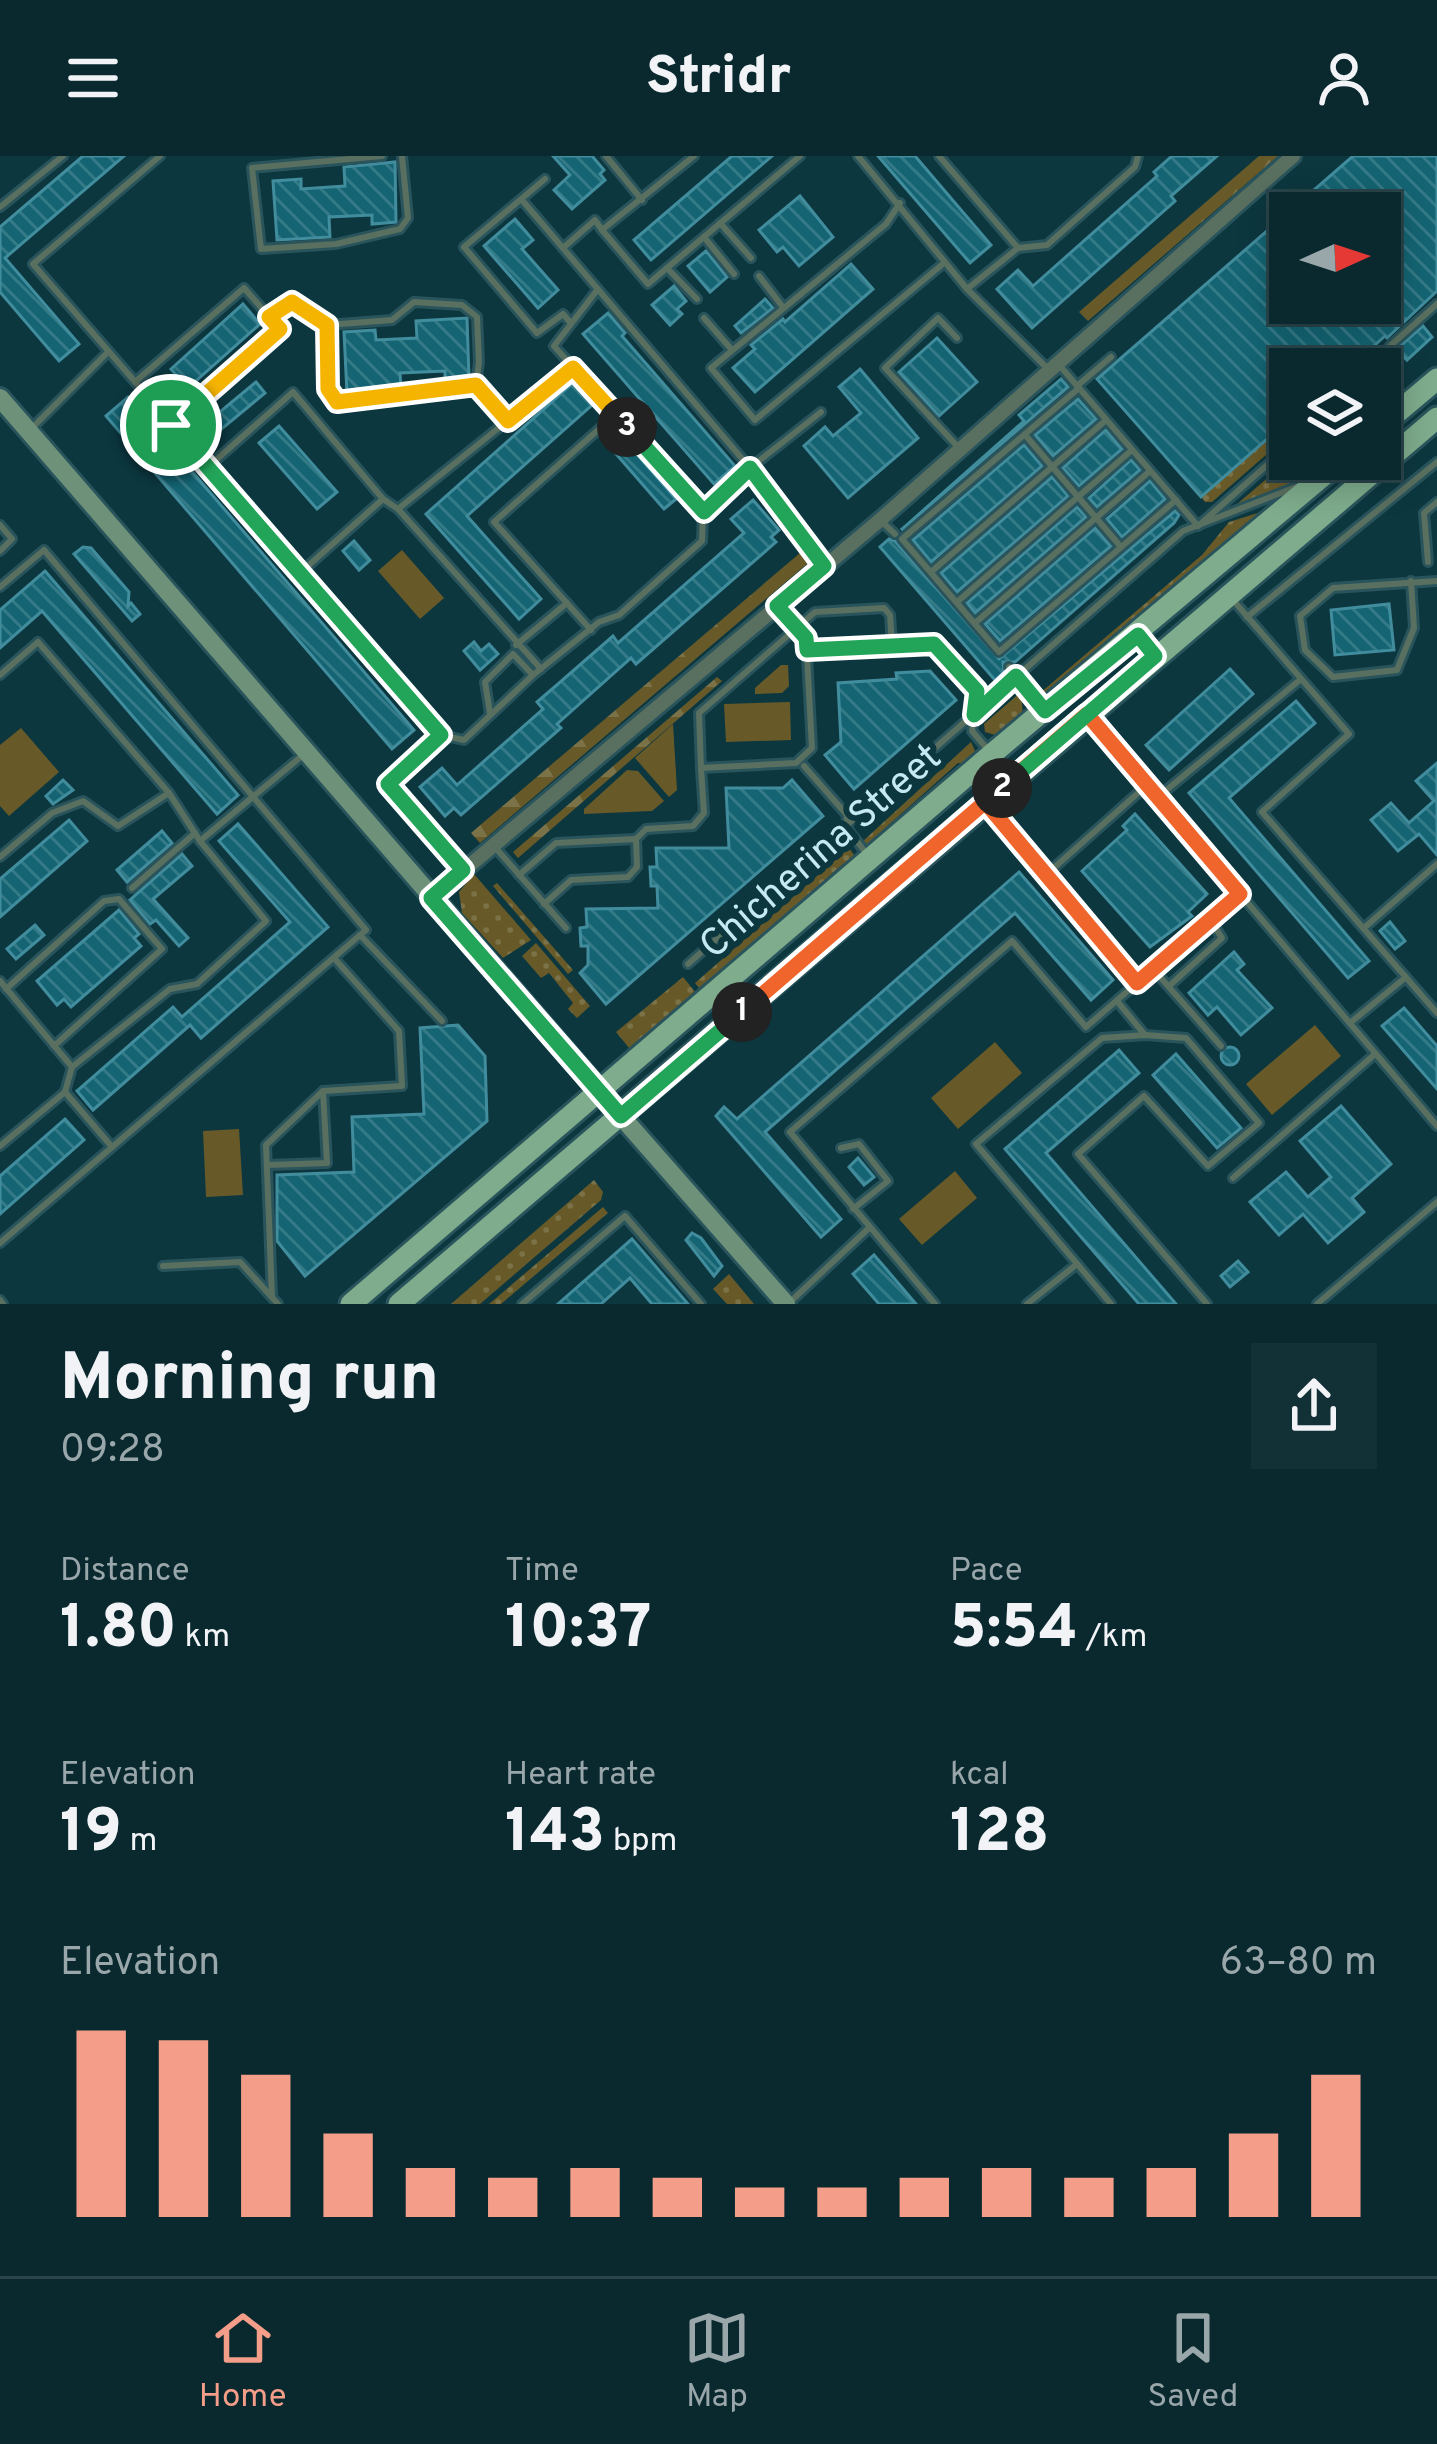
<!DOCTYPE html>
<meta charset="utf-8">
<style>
:root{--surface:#09292f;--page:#123137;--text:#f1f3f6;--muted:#99a6aa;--line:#29454b;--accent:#f49e89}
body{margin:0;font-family:Overpass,sans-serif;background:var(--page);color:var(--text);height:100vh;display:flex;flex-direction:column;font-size:45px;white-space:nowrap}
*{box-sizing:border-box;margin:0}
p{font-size:39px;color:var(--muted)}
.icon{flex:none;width:66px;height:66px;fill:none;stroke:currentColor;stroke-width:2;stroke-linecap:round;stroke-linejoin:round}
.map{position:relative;height:1148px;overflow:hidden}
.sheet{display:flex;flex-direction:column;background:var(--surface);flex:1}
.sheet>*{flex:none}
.needle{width:78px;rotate:87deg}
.fabs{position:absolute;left:1269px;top:36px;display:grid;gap:24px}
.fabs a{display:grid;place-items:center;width:132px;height:132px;border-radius:0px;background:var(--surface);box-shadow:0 6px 30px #0003,0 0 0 3px var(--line);font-size:60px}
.pin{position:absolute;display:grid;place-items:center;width:102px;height:102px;color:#fff;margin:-51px;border:6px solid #fff;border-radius:50%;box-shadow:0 3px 12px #0007}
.km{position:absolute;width:60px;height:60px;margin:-30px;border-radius:50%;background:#222;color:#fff;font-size:33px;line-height:60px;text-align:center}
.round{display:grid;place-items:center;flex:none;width:126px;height:126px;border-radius:0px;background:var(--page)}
.summary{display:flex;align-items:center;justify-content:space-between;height:204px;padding:0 60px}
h1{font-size:66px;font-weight:800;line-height:90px}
.metrics{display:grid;grid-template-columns:repeat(3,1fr);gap:18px;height:204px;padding:12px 60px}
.metrics div{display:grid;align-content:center}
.metrics b{font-size:60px;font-weight:800}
.metrics small{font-size:33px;font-weight:400}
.metrics p{font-size:33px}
.chart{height:336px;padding:24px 60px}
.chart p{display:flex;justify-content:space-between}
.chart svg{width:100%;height:216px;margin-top:12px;stroke:var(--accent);stroke-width:6}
header{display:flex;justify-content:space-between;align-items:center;height:156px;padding:0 60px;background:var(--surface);font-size:54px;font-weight:800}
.dock{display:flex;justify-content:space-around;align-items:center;height:168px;border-top:3px solid var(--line);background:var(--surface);font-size:33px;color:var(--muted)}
.dock a{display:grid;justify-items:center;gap:6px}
.dock .current{color:var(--accent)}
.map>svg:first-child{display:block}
.grass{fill:url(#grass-dots)}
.forest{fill:url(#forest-firs)}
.park{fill:#685a28}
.building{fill:url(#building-back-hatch);stroke:#418d9e;stroke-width:3;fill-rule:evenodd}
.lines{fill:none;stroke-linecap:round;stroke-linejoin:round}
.lane-casing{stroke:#2a545c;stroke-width:12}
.street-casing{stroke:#2a545c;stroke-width:20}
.secondary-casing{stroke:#2a545c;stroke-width:24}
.primary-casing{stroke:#2a545c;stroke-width:27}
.lane{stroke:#596f5f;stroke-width:6}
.street{stroke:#596f5f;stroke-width:14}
.secondary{stroke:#6e9179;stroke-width:18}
.primary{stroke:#7eac8c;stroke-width:21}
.split-1-casing{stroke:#fff;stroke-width:24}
.split-2-casing{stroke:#fff;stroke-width:24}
.split-3-casing{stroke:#fff;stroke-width:24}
.split-4-casing{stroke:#fff;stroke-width:24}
.split-1{stroke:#22a559;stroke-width:15}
.split-2{stroke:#f0652b;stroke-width:15}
.split-3{stroke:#22a559;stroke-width:15}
.split-4{stroke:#f5b400;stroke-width:15}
.labels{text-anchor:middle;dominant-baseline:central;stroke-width:12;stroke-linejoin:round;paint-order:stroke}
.street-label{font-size:39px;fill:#c6eaf3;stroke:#0c373f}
</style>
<header><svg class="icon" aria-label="menu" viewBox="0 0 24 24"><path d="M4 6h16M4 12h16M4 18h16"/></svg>Stridr<svg class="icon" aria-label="person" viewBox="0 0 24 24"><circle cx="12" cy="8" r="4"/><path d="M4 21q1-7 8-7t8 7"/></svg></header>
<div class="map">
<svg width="1437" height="1148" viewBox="0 0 1437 1148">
<defs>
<pattern id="grass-dots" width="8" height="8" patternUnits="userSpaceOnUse" patternTransform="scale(3)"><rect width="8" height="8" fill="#685a28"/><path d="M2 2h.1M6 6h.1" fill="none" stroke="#7c7248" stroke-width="1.8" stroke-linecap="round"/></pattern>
<pattern id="forest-firs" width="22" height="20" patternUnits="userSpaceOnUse" patternTransform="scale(3)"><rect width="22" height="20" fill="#685a28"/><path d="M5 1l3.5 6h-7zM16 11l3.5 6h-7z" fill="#7c7248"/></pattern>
<pattern id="building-back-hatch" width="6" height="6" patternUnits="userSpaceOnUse" patternTransform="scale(3)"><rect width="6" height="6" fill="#146473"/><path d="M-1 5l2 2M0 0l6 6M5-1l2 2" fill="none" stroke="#357a87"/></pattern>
</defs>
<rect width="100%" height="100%" fill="#0c373f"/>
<!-- grass -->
<g class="grass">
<polygon points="1285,268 1290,278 1212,346 1205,346 1201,341"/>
<polygon points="1290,303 1321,303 1292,328 1230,354"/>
<polygon points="1277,351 1046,542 1039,538 1202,399 1229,366"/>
<polygon points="1021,536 1023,560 999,580 985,576 984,568"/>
<polygon points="971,586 977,599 969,608 958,607 874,682 871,692 862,686"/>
<polygon points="849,692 857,703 848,711 843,708 700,833 695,827"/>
<polygon points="474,718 531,784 503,802 462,757 459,736"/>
<polygon points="497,727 573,814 568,818 493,730"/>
<polygon points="536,787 590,850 577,862 568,853 573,847 549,817 541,822 522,800"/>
<polygon points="683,821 701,843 634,898 616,876"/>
<polygon points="594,1024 603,1036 601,1044 480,1148 451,1148"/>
<polygon points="603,1051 608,1057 501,1148 489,1148"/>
<polygon points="729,1118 754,1148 727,1148 713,1133"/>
</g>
<!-- forest -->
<g class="forest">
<polygon points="1259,0 1278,0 1088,165 1079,156"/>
<polygon points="800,397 808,407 480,687 471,677"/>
<polygon points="717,521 722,525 518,702 513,696"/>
</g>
<!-- park -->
<g class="park">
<polygon points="402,394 444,442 420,463 378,415"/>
<polygon points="781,509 788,509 789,530 782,537 755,538 755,532"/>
<polygon points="790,546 791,584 726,586 724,548"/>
<polygon points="673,568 677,634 669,641 635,602"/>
<polygon points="21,572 59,616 9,660 0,650 0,589"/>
<polygon points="627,614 638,615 664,645 652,655 584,658 584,653"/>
<polygon points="1315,869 1341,900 1272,959 1246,928"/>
<polygon points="995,886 1022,917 958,973 931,942"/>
<polygon points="239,973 243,1039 206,1041 203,975"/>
<polygon points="955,1015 977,1042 922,1089 899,1063"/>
</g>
<!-- building -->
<g class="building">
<polygon points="83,0 124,0 5,102 79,188 59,205 0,136 0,71"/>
<polygon points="553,0 592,0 604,14 600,18 605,24 572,53 554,34 570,19"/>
<polygon points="732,0 772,0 651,104 634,84"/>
<polygon points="878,0 915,0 991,89 970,107"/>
<polygon points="1172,0 1217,0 1171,40 1175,45 1032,172 997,133 1018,114 1033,130 1157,20 1154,16"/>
<path d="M1353,0H1437V135L1387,182L1385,180L1348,213H1290V263L1201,341L1097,223ZM1290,57H1380V147H1290Z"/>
<polygon points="395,6 396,66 372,68 372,59 329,61 330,81 277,84 273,25 301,23 301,33 345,30 344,11"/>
<polygon points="800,40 833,81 799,110 783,91 777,96 759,74"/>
<polygon points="515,63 533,84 522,93 558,134 538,152 484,90"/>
<polygon points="706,95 727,121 710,136 688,110"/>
<polygon points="851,108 873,133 755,236 733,212 755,193 751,189 783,163 785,166"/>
<polygon points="674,130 686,145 677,153 682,158 670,169 652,149"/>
<polygon points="765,143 773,152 741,177 735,170"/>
<polygon points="243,148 260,168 188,232 171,213"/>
<polygon points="608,157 625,177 622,180 735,310 714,328 583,178"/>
<polygon points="467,162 469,222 445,224 445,215 400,217 401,231 347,237 344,176 375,174 376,184 417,182 416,165"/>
<polygon points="1423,170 1432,181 1407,204 1397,193"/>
<polygon points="937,182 977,226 939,260 899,216"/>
<polygon points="860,213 918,282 848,342 804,290 825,271 833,280 861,257 839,231"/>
<polygon points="1061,223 1068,231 901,374 1024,265 1019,259"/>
<polygon points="256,226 265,237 218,276 209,265"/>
<polygon points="573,227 592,249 467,360 541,443 519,463 426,358"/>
<polygon points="128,241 414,574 392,593 106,260"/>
<polygon points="1078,243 1096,263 1053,300 1035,279"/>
<polygon points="279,270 337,336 317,353 259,287"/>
<polygon points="615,273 676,343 664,353 604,284"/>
<polygon points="1106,274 1122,293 1079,330 1063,312"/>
<polygon points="1024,289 1042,310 931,406 913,384"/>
<polygon points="1131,304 1140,314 1097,351 1089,342"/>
<polygon points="1052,321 1068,340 957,436 941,417"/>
<polygon points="1150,325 1165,343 1122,381 1107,363"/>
<polygon points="753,344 779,374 771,381 776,386 636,508 631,502 557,568 561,572 461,659 454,652 445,660 420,631 442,612 457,629 543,553 537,546 558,528 613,480 618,487 744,377 731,363"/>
<polygon points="1077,351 1086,361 975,457 967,447"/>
<polygon points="1175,355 1179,359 1174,367 1015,506 1003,506 1004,516 995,524 880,391 889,383 895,385 999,503"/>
<polygon points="1095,372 1111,390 1000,485 985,468"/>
<polygon points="354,385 370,404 359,414 343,395"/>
<polygon points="83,391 91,392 129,436 128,450 131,447 140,458 132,465 74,398"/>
<polygon points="45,415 238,639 217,658 42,455 0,492 0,454"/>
<polygon points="1389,448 1394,494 1335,499 1331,454"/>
<polygon points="474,486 481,495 489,488 498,498 480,514 464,495"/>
<polygon points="1230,513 1253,538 1169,614 1146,589"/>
<polygon points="930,515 956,544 854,633 825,599 841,586 838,527 897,523 896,517"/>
<polygon points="1296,545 1315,567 1229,642 1369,805 1348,822 1189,637"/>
<polygon points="1437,607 1437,699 1419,678 1398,695 1371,664 1391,647 1409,667 1434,645 1416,625"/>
<polygon points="63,624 73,634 53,648 46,640"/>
<polygon points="792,624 823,660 606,848 580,817 588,809 588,790 581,790 580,772 587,771 586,753 658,752 657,730 651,730 650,711 657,711 656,692 729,692 726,632 783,632"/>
<polygon points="1135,658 1207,738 1188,756 1192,760 1150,791 1082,715 1127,674 1123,670"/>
<polygon points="69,664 87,685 0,761 0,723"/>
<polygon points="238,668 328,771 201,882 190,869 93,954 77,935 173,851 182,861 290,766 219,685"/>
<polygon points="162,675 172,687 127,726 117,714"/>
<polygon points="182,698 192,710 153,743 188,782 179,790 156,764 150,768 130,744"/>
<polygon points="1019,716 1113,824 1091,844 1015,757 765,976 841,1063 821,1081 716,960 724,951 737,963"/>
<polygon points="119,754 139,778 134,782 141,790 71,851 64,843 57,849 37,825"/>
<polygon points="1390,766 1405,785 1395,793 1380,775"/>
<polygon points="35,769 44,779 16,803 7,793"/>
<polygon points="1234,796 1244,808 1237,814 1272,852 1241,879 1217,851 1208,859 1189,837"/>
<polygon points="1404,852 1437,890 1437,933 1382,870"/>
<polygon points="458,869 485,900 487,965 305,1120 277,1085 277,1019 354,1016 352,961 424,958 420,872"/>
<circle cx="1230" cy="900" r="9"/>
<polygon points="1119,894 1139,917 1046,997 1176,1148 1139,1148 1005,993"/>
<polygon points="1176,898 1241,972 1217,992 1153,919"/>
<polygon points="1341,950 1391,1008 1352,1042 1364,1056 1328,1087 1303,1058 1279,1079 1250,1046 1286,1016 1308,1041 1331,1021 1300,985"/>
<polygon points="65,963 84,984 0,1058 0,1020"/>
<polygon points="858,1002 874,1021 864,1029 849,1011"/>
<polygon points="692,1077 701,1082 722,1110 714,1120 686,1084"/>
<polygon points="632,1083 688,1148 652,1148 630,1122 601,1148 558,1148"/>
<polygon points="874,1099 887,1114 916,1148 879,1148 853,1118"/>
<polygon points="1238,1105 1248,1116 1230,1131 1221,1120"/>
</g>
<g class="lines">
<defs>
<g id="lane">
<polyline points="160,0 33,108 441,579 464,584 533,519 599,466 619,459 702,385 703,356 750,312 821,256"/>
<polyline points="382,0 252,12 261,93 336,88 400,73 408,62 402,0"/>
<polyline points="606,0 642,44"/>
<polyline points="858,0 967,133 1047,212"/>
<polyline points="939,0 1018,92"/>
<polyline points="545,23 464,91 537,177 563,158 570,166"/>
<polyline points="522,44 750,312 823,410"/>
<polyline points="900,47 886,68 711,212 755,264 944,107"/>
<polyline points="0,51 63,0"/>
<polyline points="720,67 751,102"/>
<polyline points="602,74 648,128 800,0"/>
<polyline points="704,81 734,118"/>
<polyline points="563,92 595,64 602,74 694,0"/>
<polyline points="667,112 697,143"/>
<polyline points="759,120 782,150"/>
<polyline points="598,133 554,190 703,356"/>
<polyline points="967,133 1018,92 1047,89 1135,11 1138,0"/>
<polyline points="269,161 292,146 327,169"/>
<polyline points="704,162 732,194"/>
<polyline points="957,182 938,162 885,212 958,291"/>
<polyline points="1060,210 1198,370 1290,289"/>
<polyline points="1372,213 1390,190 1437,148"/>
<polyline points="135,226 244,132 280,173 171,269"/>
<polyline points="476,229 479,206 477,161 462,149 414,146 392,164 327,169 328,233 337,246 476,229 508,265"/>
<polyline points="1077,230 1111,201"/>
<polyline points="1079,232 902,383 999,496 1176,344"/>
<polyline points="30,274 108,196"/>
<polyline points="1026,280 1121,391"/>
<polyline points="208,311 293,236 383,343"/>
<polyline points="398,353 573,212"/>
<polyline points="880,364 895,378"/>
<polyline points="0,369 12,383 0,395"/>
<polyline points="1428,406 1424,357 1437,346"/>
<polyline points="931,416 1105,265"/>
<polyline points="300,417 383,343 398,353 541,513"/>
<polyline points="1411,425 1414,472 1397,514 1333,521 1305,494 1300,460 1333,432 1437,425"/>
<polyline points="0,431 44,394 366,774 0,1087"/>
<polyline points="1233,444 1349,578 1262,656 1437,857"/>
<polyline points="957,446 1132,294"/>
<polyline points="1247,461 1437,306"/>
<polyline points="975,467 1150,315"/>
<polyline points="591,474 494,366 615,259"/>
<polyline points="516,489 567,447"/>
<polyline points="893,489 934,487 978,535 972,575 989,595"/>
<polyline points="1009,511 1039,548"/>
<polyline points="0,519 38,486 169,637 200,685 266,765 197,828 170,833 72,911 65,936 0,990"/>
<polyline points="490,557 485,526 513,498 532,518"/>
<polyline points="1090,561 1437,970"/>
<polyline points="441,579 388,629 461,712"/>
<polyline points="804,610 847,659 846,671 866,697"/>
<polyline points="701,612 699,557 815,456 884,452 890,459 892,489 807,494"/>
<polyline points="1158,641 1301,523"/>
<polyline points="200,685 303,599"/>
<polyline points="493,689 566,772"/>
<polyline points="0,701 52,657 83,645 118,670 169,637"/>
<polyline points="1047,718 1147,629"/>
<polyline points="519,719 556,687 635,683"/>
<polyline points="132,732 195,677"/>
<polyline points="544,748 571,724 628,721 637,711 636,683 646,673 693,670 704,657 701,612 796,607 812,592 806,482 780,453"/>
<polyline points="1364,772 1437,708"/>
<polyline points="360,779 442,865"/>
<polyline points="688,808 1183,375 1296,331"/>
<polyline points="1153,813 1221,890"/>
<polyline points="0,825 72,911"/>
<polyline points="1137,827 1240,738"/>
<polyline points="1169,830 1222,782 1211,765"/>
<polyline points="6,833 104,745 119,743 162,793 54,890"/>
<polyline points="1117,845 1145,879"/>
<polyline points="1350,867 1406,821"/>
<polyline points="65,936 112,991"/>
<polyline points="841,992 859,988 888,1025 853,1053"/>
<polyline points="267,1009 327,1007 323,935"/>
<polyline points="1233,1022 1375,898"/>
<polyline points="163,1110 240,1106 278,1148"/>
<polyline points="272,1141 266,989 323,935 402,930 399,875 334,802"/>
<polyline points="0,1144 3,1148"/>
<polyline points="522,1148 625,1060 701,1148"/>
<polyline points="788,1148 869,1072"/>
<polyline points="935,1148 790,976 1012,785 1086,871 1137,827 990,652"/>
<polyline points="1027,1148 1077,1108"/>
<polyline points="1111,1148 976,988 1102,882 1145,879 1186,882 1259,967 1208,1010 1144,940 1078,998 1207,1148"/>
<polyline points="1317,1148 1437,1046"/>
</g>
<polyline id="street" points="431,742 880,364 1293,0"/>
<g id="secondary">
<polyline points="0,242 601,936"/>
<polyline points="621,960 786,1148"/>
</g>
<g id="primary">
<polyline points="1380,271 1437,223"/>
<polyline points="351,1148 992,598 1343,303"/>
<polyline points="399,1148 1437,262"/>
</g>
</defs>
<!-- lane casing -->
<use href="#lane" class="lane-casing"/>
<!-- street casing -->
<use href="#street" class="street-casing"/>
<!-- secondary casing -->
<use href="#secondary" class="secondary-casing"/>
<!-- primary casing -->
<use href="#primary" class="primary-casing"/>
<!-- lane -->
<use href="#lane" class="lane"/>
<!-- street -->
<use href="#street" class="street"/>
<!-- secondary -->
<use href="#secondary" class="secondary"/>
<!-- primary -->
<use href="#primary" class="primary"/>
</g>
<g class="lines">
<defs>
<polyline id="split-1" points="171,269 441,579 388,628 463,714 431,742 621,960 742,856"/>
<polyline id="split-2" points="742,856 1087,558 1240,738 1137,827 985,646 1002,632"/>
<polyline id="split-3" points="627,271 704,356 750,312 824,410 777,450 806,482 807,494 934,488 977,535 974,559 1016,520 1045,555 1138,479 1155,500 1002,632"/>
<polyline id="split-4" points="171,269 280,173 269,161 292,146 327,169 328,233 337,246 476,229 508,265 573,212 627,271"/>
</defs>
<!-- split-1 casing -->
<use href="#split-1" class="split-1-casing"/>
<!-- split-2 casing -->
<use href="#split-2" class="split-2-casing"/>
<!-- split-3 casing -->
<use href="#split-3" class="split-3-casing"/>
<!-- split-4 casing -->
<use href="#split-4" class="split-4-casing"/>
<!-- split-1 -->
<use href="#split-1" class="split-1"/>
<!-- split-2 -->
<use href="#split-2" class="split-2"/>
<!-- split-3 -->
<use href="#split-3" class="split-3"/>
<!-- split-4 -->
<use href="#split-4" class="split-4"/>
</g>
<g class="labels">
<!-- street labels -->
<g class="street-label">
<text transform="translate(822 697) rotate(-41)">Chicherina Street</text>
</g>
</g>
</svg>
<div class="fabs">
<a><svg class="needle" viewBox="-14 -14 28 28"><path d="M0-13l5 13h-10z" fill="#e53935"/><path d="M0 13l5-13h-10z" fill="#99a6aa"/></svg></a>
<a><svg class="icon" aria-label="layers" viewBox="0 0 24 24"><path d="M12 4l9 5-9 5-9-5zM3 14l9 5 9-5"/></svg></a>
</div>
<div class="pin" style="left:171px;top:269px;background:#1e9e55"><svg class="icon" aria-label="arrive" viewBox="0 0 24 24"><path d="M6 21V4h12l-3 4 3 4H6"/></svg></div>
<b class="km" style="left:742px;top:856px">1</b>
<b class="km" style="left:1002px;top:632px">2</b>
<b class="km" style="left:627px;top:271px">3</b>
</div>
<section class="sheet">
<div class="summary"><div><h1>Morning run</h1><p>09:28</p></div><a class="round"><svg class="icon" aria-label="share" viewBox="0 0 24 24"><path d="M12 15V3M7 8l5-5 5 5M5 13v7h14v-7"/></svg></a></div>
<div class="metrics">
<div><p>Distance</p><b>1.80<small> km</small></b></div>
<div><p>Time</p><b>10:37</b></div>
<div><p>Pace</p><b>5:54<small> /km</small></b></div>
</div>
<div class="metrics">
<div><p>Elevation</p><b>19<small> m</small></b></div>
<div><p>Heart rate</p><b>143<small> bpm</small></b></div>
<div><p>kcal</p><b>128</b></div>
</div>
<div class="chart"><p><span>Elevation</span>63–80 m</p>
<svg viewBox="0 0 160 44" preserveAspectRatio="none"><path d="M5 44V6M15 44V8M25 44V15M35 44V27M45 44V34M55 44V36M65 44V34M75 44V36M85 44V38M95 44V38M105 44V36M115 44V34M125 44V36M135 44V34M145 44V27M155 44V15"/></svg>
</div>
</section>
<nav class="dock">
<a class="current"><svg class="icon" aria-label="home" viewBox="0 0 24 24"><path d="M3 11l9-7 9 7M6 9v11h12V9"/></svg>Home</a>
<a><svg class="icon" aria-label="map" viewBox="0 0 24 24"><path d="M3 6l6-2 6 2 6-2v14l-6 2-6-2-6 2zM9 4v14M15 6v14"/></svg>Map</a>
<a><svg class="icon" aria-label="saved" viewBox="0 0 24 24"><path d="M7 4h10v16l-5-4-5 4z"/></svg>Saved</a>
</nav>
